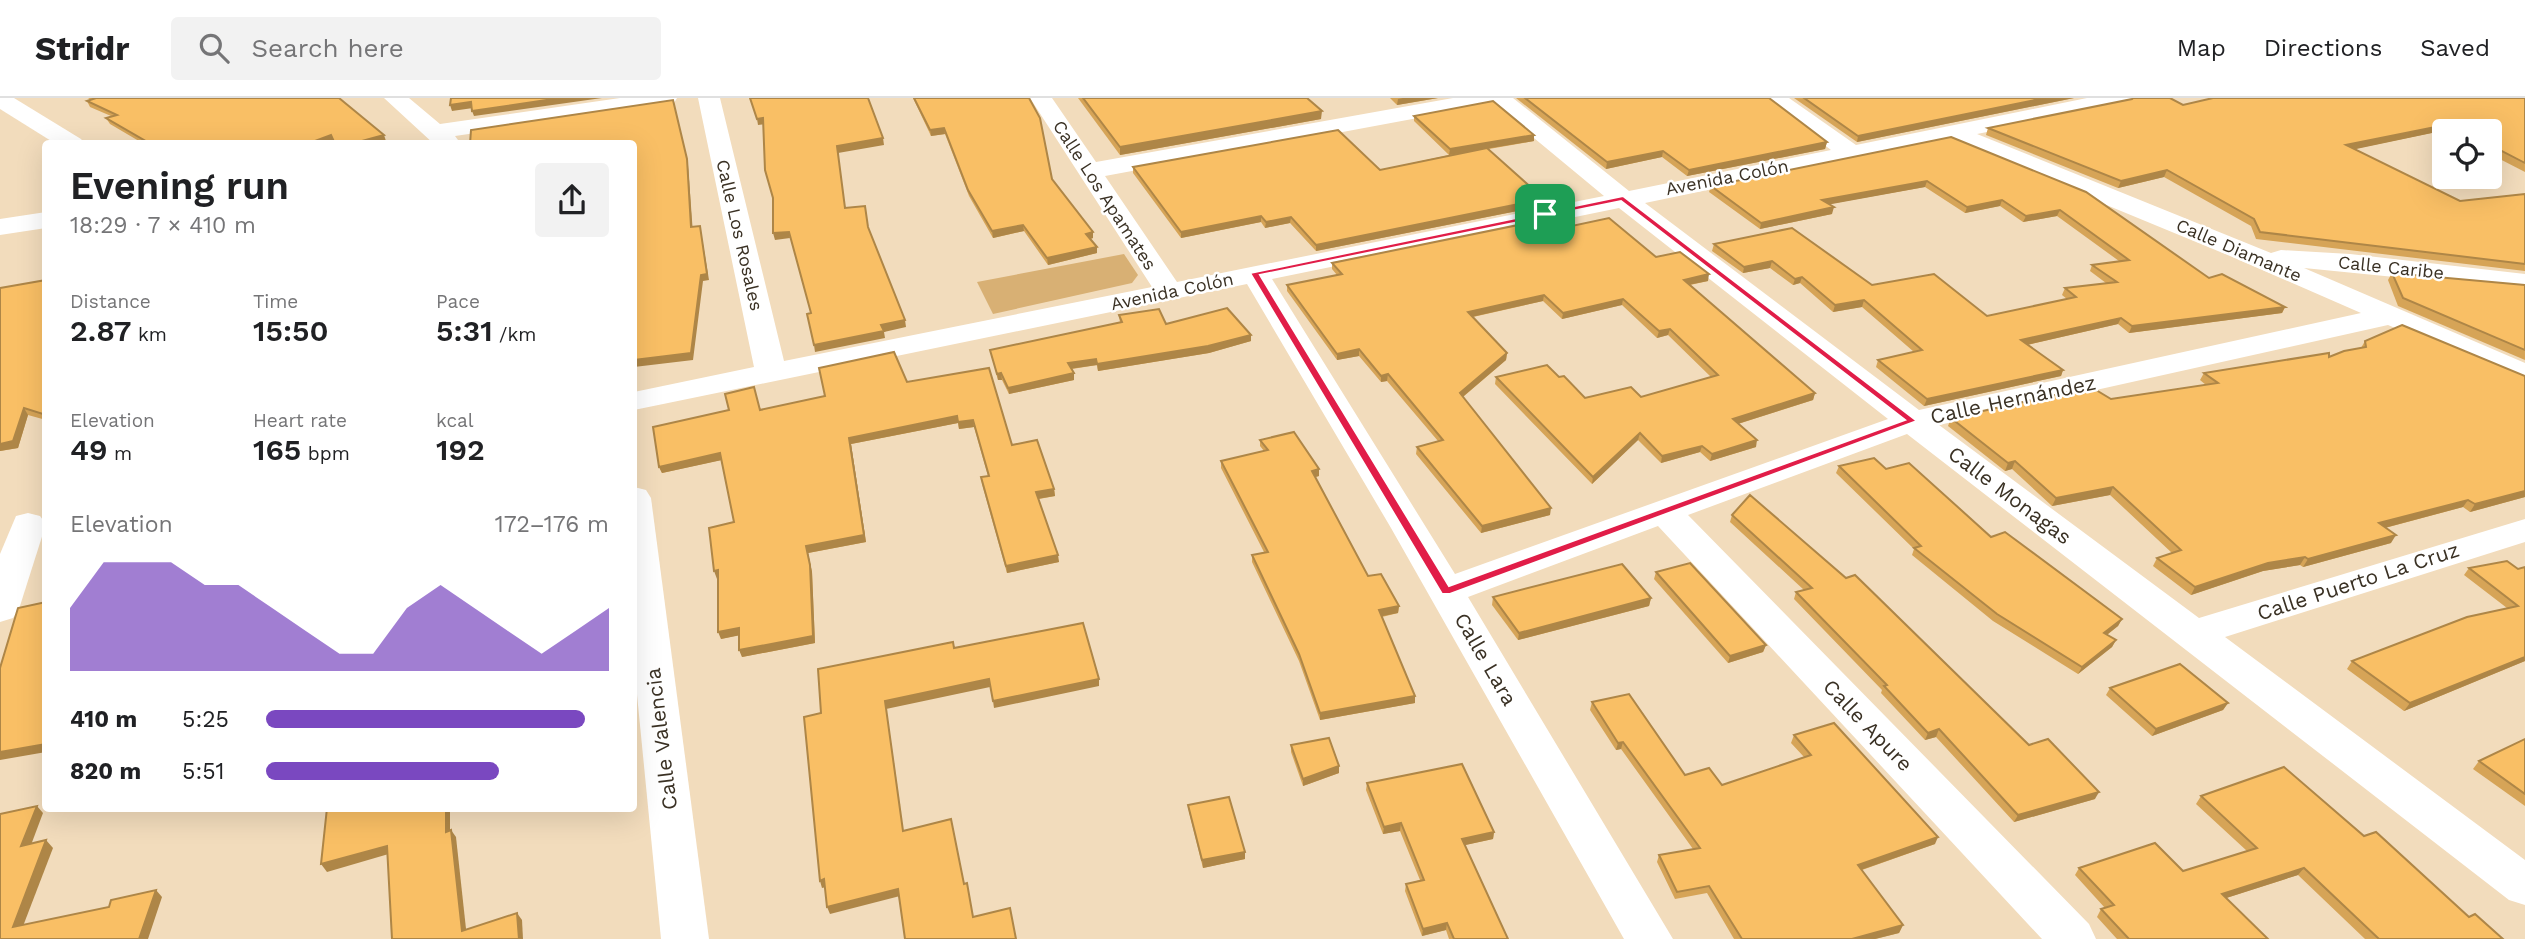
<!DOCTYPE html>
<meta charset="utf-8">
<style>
:root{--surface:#fff;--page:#f2f2f2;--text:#202124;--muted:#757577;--line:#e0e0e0;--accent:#7a48c0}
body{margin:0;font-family:"Work Sans",sans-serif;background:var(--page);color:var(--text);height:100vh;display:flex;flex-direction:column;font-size:26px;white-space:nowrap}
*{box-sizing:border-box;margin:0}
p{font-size:23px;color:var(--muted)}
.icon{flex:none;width:38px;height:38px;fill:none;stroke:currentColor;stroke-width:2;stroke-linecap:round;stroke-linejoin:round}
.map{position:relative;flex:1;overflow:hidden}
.sheet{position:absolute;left:42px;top:42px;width:595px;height:672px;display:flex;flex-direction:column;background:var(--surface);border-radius:7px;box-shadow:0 7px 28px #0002}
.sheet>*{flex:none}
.fabs{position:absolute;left:2432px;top:21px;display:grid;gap:14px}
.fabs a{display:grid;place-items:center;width:70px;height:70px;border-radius:7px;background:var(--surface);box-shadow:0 7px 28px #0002;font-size:35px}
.pin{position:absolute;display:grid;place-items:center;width:60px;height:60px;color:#fff;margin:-30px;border-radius:14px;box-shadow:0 4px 10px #0006}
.round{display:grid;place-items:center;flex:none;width:74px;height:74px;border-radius:7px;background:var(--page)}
.overview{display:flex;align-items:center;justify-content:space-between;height:119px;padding:0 28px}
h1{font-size:38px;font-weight:600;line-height:52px}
.metrics{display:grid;grid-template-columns:repeat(3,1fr);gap:10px;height:119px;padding:7px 28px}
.metrics div{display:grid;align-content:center}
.metrics b{font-size:30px;font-weight:600}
.metrics small{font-size:19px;font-weight:400}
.metrics p{font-size:19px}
.chart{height:196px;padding:14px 28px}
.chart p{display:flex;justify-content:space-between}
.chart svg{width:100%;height:126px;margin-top:7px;fill:var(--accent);opacity:.7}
ul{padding:0 28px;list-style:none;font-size:23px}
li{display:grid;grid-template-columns:112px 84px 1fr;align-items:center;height:52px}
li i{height:18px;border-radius:9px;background:var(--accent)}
header{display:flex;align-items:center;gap:42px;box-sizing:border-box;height:98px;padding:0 35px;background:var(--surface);border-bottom:2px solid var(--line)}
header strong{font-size:33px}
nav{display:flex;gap:38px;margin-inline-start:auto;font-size:24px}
.search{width:490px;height:63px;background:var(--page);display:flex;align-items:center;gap:18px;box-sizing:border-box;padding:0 24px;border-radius:7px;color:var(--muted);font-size:26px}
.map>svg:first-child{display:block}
.green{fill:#d8b074}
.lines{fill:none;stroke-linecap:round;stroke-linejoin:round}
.street{fill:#fff;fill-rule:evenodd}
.wall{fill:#d6a457}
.shaded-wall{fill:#ae8647}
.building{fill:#f9bf65;stroke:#ae8647;stroke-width:2}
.route{fill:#e11d48;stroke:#fff;stroke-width:2;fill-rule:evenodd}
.labels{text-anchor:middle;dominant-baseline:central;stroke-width:5;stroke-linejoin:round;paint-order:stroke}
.far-street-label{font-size:18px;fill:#3a3124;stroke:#fff}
.street-label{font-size:21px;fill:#3a3124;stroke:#fff}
</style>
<header>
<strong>Stridr</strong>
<div class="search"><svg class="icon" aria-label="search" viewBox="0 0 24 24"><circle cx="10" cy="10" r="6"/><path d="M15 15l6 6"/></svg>Search here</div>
<nav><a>Map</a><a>Directions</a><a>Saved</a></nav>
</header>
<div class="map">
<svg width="2525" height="841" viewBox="0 0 2525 841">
<rect width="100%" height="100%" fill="#f2dcbc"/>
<!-- green -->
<polygon class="green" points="1124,156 1138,177 1132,185 993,216 977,184"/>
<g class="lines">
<!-- street -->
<g class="street">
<polygon points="0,0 14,0 81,41 85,46 56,46 0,11"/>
<polygon points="384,0 409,0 440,26 620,0 677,0 674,5 666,7 455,38 461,46 434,46"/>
<path d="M698,0H720L784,263L1152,189L1030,0H1052L1096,64L1453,0H1513L1629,93L1831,52L1763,0H1789L1856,47L2087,0H2132L2129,5L2121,7L1977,36L2271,155L2281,152L2350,156L2525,176V192L2304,170L2525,265V285L2388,227L1939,327L2199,520L2525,421V444L2225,539L2525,762V807L2509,802L1907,336L1688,417L2089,826L2096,841H2042L1658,428L1468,499L1673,841H1624L1391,430L1247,186L634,312V294L754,269ZM1493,6L1604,98L1177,184L1105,78ZM1949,42L2230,158L2361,215L1919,312L1645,105ZM1619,110L1888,321L1455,476L1272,181Z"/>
<polygon points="46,114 46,130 0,137 0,121"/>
<polygon points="634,389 646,392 651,400 709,841 661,841 634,566"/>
<polygon points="28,415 40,418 46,426 19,511 13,520 0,524 0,456 16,418"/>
</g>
</g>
<!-- wall -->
<g class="wall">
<polygon points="88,0 339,0 386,43 376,46 335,46 334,43 327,46 144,46 110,26 106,20 111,18 90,9 87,3 91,2"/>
<polygon points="913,0 1029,0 1052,81 1093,140 1090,141 1097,149 1097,155 1048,167 1024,133 993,140 969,98 945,36 931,38"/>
<polygon points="1078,0 1307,0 1321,21 1120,57"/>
<polygon points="1390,0 1438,0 1397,7"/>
<polygon points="1516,0 1769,0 1827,44 1825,51 1687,78 1662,59 1606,71"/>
<polygon points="1794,0 2074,0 1857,44"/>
<polygon points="2525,0 2525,74 2490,56 2490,33 2448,33 2446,32 2354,51 2460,103 2525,96 2525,173 2256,141 2251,128 2164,79 2118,90 1986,37 1988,30 2132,1 2183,7"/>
<polygon points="1414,18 1534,43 1489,51 1543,108 1316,153 1290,125 1265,130 1261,124 1181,140 1133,75 1133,69 1380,72 1449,57 1414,23"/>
<polygon points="1951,39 2209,180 2285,209 2282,215 2129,235 2118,226 2027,247 2063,272 2061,278 1924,308 1876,269 1878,262 1914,254 1862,209 1833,214 1800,185 1793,187 1770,170 1743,175 1712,153 1714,146 1872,187 1987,218 2067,201 2062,197 2065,190 2106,185 2090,173 2092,167 2119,163 2057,118 2023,124 2000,108 1965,115 1925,89 1829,106 1832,116 1760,131 1709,94 1711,88"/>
<polygon points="1572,128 1656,159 1708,183 1690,187 1815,295 1813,302 1738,326 1756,349 1710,363 1700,354 1661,365 1638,342 1592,386 1495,286 1496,279 1559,279 1585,300 1641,299 1711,279 1668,237 1657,240 1622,207 1562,221 1543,203 1473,219 1507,255 1506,262 1463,299 1550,417 1481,435 1416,356 1417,349 1438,343 1387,283 1381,284 1359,258 1337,262 1287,193 1287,187 1337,177 1332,171 1332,165"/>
<polygon points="2392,175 2525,187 2525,262 2398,208 2388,182"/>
<polygon points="46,182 46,322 28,317 18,350 0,353 0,190"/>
<polygon points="1119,217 1251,243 1209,255 1098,273 1097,267 1072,271 1074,275 1074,282 1009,296 1002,282 998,282 990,252 1120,225"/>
<polygon points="2365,243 2525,278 2525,399 2470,414 2463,409 2385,430 2391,445 2303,469 2300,467 2263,473 2191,497 2153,468 2157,460 2172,455 2110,397 2052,408 2012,371 2005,373 1948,328 1951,320 2111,301 2206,287 2200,282 2204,275 2329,259 2361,250"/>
<polygon points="907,284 1012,347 1054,391 1055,398 1039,401 1059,464 1007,475 982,386 981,379 988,378 974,329 959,331 958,325 851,346 866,444 808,455 812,474 815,545 742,559 739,537 721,541 718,480 717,481 734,424 721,362 662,375 659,369 729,312 760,312"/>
<polygon points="1260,342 1319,371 1319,378 1315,379 1368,478 1399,508 1398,515 1382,519 1415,605 1320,622 1299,563 1252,464 1252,457 1264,454 1221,370 1221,363 1264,353 1260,348"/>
<polygon points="1839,368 1886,371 1991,439 2122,521 2118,528 2107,537 2116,542 2112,549 2078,576 1993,523 1912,457 1914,451 1836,375"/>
<polygon points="1732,417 2029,647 2095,701 2014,724 1936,639 1925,642 1881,595 1882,592 1794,501 1796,494 1804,492 1730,424"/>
<polygon points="2469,470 2518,471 2525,563 2404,613 2347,571 2352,563 2507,510 2464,477"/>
<polygon points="1656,474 1766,547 1763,554 1728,565 1654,481"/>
<polygon points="1493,499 1651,500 1649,508 1518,542 1492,507"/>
<polygon points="2110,590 2228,605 2223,612 2152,638 2106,597"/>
<polygon points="1592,604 1685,677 1722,687 1804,659 1791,645 1794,637 1935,746 1862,772 1903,827 1899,835 1875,841 1734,841 1707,795 1675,801 1657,764 1659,757 1693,751 1621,651 1616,652 1590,612"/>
<polygon points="2525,641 2525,708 2473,671 2479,663"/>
<polygon points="1291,647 1339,668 1339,675 1303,688 1291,654"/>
<polygon points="1367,685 1494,734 1493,741 1465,747 1508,841 1449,841 1446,832 1422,838 1405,793 1406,786 1420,782 1400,733 1383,736 1366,692"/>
<polygon points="2201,698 2364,738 2469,819 2503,841 2365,841 2298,777 2226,800 2268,841 2117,841 2097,819 2101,811 2105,810 2075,777 2079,770 2183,773 2247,753 2196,706"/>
<polygon points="1188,707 1245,761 1203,770 1189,714"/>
</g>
<!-- shaded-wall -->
<g class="shaded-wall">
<polygon points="560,0 602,0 474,18 472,13"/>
<polygon points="1403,0 1438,0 1397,7 1398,1"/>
<polygon points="2045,0 2074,0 1857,44 1858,38"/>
<polygon points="673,2 688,67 693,136 691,129"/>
<polygon points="471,4 473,10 452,13 450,7"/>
<polygon points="1322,13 1321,21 1120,57 1120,49"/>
<polygon points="763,20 765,26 758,27 757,21"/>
<polygon points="2450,26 2446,32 2342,54 2346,47"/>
<polygon points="944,30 945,36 931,38 930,32"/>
<polygon points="331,37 334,43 327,46 307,46"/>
<polygon points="384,37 386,43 376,46 351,46"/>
<polygon points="1534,37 1534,43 1449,57 1450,51"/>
<polygon points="883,40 884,47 838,55 846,117 837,48"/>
<polygon points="1827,44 1825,51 1687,78 1689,72"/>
<polygon points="1663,53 1662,59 1606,71 1607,64"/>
<polygon points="2167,72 2164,79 2118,90 2121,83"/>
<polygon points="1927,83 1925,89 1821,108 1822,102"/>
<polygon points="1544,101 1543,108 1316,153 1316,147"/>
<polygon points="2002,102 2000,108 1965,115 1967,109"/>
<polygon points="1834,109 1832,116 1760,131 1761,125"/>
<polygon points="2060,112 2057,118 2023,124 2026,118"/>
<polygon points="1261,118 1261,124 1181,140 1181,134"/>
<polygon points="1291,119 1290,125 1265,130 1266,124"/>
<polygon points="1023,127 1024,133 993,140 992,133"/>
<polygon points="700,128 709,182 703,183 693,262 634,269 634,262"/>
<polygon points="789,134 790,140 775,142 773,135"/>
<polygon points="1093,134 1093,140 1087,142 1086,136"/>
<polygon points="1097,149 1097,155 1048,167 1047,160"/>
<polygon points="1772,163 1770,170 1743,175 1744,169"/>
<polygon points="1709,176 1708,183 1683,188 1684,182"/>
<polygon points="1802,179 1800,185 1793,187 1795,181"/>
<polygon points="1544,197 1543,203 1467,220 1468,214"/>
<polygon points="1623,201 1622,207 1562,221 1563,215"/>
<polygon points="1864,202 1862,209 1833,214 1835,207"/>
<polygon points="2285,209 2282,215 2129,235 2132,228"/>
<polygon points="2121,220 2118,226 2018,249 2021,242"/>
<polygon points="905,222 906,229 884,234 885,240 815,254 814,247 881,227"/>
<polygon points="1670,231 1668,237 1657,240 1659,233"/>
<polygon points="1251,237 1251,243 1209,255 1098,273 1097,266"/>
<polygon points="1359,251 1359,258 1337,262 1337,256"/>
<polygon points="1507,255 1506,262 1459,302 1460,295"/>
<polygon points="1096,261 1097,267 1069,271 1068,265"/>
<polygon points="2063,272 2061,278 1924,308 1927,301"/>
<polygon points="1001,275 1002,282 998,282 997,276"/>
<polygon points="1074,275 1074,282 1009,296 1008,290"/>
<polygon points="1388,276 1387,283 1381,284 1381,278"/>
<polygon points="1815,295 1813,302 1731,328 1733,321"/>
<polygon points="24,310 28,317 18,350 0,353 0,346"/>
<polygon points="957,318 958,325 851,346 866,444 808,455 812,474 815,545 742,559 739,552 806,448 849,340"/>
<polygon points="973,322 974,329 959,331 958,324"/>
<polygon points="1640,335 1638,342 1592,386 1593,379"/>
<polygon points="1757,342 1756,349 1710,363 1712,356"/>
<polygon points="1702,348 1700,354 1661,365 1662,358"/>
<polygon points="720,355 722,362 662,375 659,369"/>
<polygon points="2015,363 2012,371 2005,373 2008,365"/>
<polygon points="1319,371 1319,378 1312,380 1312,373"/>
<polygon points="2113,389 2110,397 2052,408 2056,400"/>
<polygon points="1054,391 1055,398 1037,401 1036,394"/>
<polygon points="2525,393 2525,399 2470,414 2475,406"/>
<polygon points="2468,402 2463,409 2373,433 2379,425"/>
<polygon points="1551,410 1550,417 1481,435 1482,428"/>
<polygon points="2396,437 2391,445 2303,469 2308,461"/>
<polygon points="1058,457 1059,464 1007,475 1006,468"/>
<polygon points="2305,459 2300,467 2263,473 2191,497 2195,489 2268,465"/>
<polygon points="718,472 721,480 717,481 714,473"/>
<polygon points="1651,500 1649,508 1518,542 1519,535"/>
<polygon points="1399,508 1398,515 1378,519 1379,512"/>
<polygon points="2122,521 2118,528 2100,542 2104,535"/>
<polygon points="739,530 741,537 721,541 718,534"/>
<polygon points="2116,542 2112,549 2078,576 2082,569"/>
<polygon points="1766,547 1763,554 1728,565 1730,558"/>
<polygon points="2525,559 2525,563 2404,613 2410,605"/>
<polygon points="989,581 990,589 886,611 905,740 885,603"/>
<polygon points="1099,581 1099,588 994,610 993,603"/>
<polygon points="1415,598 1415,605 1320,622 1320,615"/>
<polygon points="2228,605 2223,612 2152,638 2156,631"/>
<polygon points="1939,631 1936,639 1925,642 1928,635"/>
<polygon points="1623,644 1621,651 1616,652 1618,645"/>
<polygon points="46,646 46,654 0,662 0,654"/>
<polygon points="1339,668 1339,675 1303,688 1303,681"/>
<polygon points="2099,694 2095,701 2014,724 2018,717"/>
<polygon points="37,708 43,715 28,755 21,748"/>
<polygon points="446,710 450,710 450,741 446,734"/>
<polygon points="1401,725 1400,733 1383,736 1384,729"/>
<polygon points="451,732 456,739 467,840 462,833"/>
<polygon points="1494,734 1493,741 1461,748 1462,741"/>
<polygon points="1938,739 1935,746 1855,774 1858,767"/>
<polygon points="46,742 53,750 20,836 13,829"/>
<polygon points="387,748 392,755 327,774 321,766"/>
<polygon points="1245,754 1245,761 1203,770 1202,762"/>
<polygon points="2304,770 2298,777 2217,803 2222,796"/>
<polygon points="824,781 826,789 822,790 820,783"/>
<polygon points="898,791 900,798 830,816 827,809"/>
<polygon points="156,792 162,799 148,841 139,841"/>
<polygon points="517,815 522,822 523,841 519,841"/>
<polygon points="1447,825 1446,832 1422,838 1423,831"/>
<polygon points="1903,827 1899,835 1875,841 1852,841"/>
</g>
<!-- building -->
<g class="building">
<polygon points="96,0 339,0 384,37 351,46 335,46 331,37 307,46 147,46 149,45 106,20 117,17 87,3"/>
<polygon points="451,0 560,0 472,13 471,4 450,7"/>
<polygon points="750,0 868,0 883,40 837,48 845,110 865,108 868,129 905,222 881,227 884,233 814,247 807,216 811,215 789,134 773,135 773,100 765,72 763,20 757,21"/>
<polygon points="914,0 1029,0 1040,20 1052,81 1093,134 1086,136 1097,149 1047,160 1023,127 992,133 968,92 944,30 930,32"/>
<polygon points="1083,0 1307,0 1322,13 1120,49"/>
<polygon points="1525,0 1769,0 1827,44 1689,72 1663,53 1607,64"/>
<polygon points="1804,0 2045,0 1858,38"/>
<polygon points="2133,0 2170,0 2183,7 2213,0 2525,0 2525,65 2490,47 2490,33 2464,33 2450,26 2346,47 2460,103 2525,96 2525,166 2260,134 2254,121 2167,72 2121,83 1988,30 2132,1"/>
<polygon points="673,2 687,61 691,129 700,128 707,176 701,177 691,255 634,262 634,46 470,46 471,32"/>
<polygon points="1493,3 1534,37 1450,51 1414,18"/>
<polygon points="1338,32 1380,72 1487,50 1544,101 1316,147 1291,119 1266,124 1261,118 1181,134 1133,69"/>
<polygon points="1951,39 2086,94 2209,180 2222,176 2285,209 2132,228 2121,220 2021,242 2063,272 1927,301 1878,262 1922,252 1864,202 1835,207 1802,179 1795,181 1772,163 1744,169 1714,146 1792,130 1872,187 1934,176 1987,218 2076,199 2065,190 2117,184 2092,167 2129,162 2060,112 2026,118 2002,102 1967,109 1927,83 1822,102 1834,109 1761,125 1711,88"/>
<polygon points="1562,118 1572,128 1609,120 1656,159 1680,154 1709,176 1684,182 1815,295 1733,321 1757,342 1712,356 1702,348 1662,358 1640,335 1593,379 1496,279 1547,267 1559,279 1564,278 1585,300 1631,289 1641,299 1718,277 1670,231 1659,233 1623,201 1563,215 1544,197 1468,214 1507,255 1460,295 1551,410 1482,428 1417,349 1443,342 1388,276 1381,278 1359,251 1337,256 1287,187 1342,176 1332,165"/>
<polygon points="2392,175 2525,187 2525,252 2403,200"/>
<polygon points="46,182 46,317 24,310 13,343 0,346 0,190"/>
<polygon points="1227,210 1251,237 1208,248 1097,266 1096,261 1068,265 1074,275 1008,290 1001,275 997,276 990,252 1122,224 1119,217 1159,211 1166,226"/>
<polygon points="2402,227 2525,278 2525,393 2475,406 2468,402 2379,425 2396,437 2308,461 2305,459 2268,465 2195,489 2157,460 2181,452 2113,389 2056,400 2015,363 2008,365 1951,320 2091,289 2111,301 2218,285 2204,275 2329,255 2329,259 2344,253 2366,249 2365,243"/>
<polygon points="894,254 907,284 989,270 1012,347 1037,342 1054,391 1036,394 1058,457 1006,468 981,379 989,378 973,322 958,324 957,318 849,340 864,437 806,448 810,467 813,538 739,552 739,530 718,534 718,472 714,473 709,430 734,424 720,355 659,369 653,329 729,312 725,296 754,289 760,312 825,298 819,270"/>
<polygon points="1294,334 1319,371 1312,373 1368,478 1381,476 1399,508 1379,512 1415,598 1320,615 1299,556 1252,457 1268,454 1221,363 1268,352 1260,342"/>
<polygon points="1874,360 1886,371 1909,365 1991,439 2005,434 2122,521 2104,535 2116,542 2082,569 1997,516 1914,450 1921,448 1839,368"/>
<polygon points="1750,397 1846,480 1855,477 2029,647 2048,641 2099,694 2018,717 1939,631 1928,635 1884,588 1887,587 1796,494 1812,490 1732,417"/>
<polygon points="2507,463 2518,471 2525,469 2525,559 2410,605 2352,563 2467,519 2518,508 2469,470"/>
<polygon points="1690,465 1766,547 1730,558 1656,474"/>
<polygon points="1622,466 1651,500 1519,535 1493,499"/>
<polygon points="46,504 46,646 0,654 0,570 18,510"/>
<polygon points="1083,525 1099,581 993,603 989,581 885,603 903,733 951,721 964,786 967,785 973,819 1010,810 1016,841 905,841 898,791 827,809 824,781 820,783 804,619 821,615 818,571 953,544 954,550"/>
<polygon points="2180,566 2228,605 2156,631 2110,590"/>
<polygon points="1629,596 1685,677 1709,670 1722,687 1811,657 1794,637 1834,625 1938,739 1858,767 1903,827 1852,841 1742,841 1709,788 1677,794 1659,757 1700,750 1623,644 1618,645 1592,604"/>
<polygon points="1329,640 1339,668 1303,681 1291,647"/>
<polygon points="2525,641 2525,696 2479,663"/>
<polygon points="1462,666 1494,734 1462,741 1508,841 1454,841 1447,825 1423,831 1406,786 1424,782 1401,725 1384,729 1367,685"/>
<polygon points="2284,669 2364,738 2376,734 2469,819 2475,816 2503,841 2379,841 2304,770 2222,796 2268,841 2129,841 2101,811 2114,807 2079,770 2155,745 2183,773 2257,750 2201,698"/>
<polygon points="1229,699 1245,754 1202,762 1188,707"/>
<polygon points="37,708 21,748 46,742 13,829 109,809 111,802 156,792 139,841 0,841 0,716"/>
<polygon points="327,710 446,710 446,734 451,732 462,833 517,815 519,841 392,841 387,748 321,766"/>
</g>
<!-- route -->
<path class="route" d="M1623,98L1917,323L1450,496H1442L1250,175ZM1621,103L1905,322L1449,488L1260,177Z"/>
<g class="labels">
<!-- far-street labels -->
<g class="far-street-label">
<text transform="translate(1727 79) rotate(-11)">Avenida Colón</text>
<text transform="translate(1105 97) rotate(57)">Calle Los Apamates</text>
<text transform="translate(740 137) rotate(77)">Calle Los Rosales</text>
<text transform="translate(2239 152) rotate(23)">Calle Diamante</text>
<text transform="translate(2391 169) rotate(6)">Calle Caribe</text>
<text transform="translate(1172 193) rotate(-12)">Avenida Colón</text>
</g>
<!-- street labels -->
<g class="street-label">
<text transform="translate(2013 301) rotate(-12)">Calle Hernández</text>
<text transform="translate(2010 397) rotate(37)">Calle Monagas</text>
<text transform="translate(2358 483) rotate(-18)">Calle Puerto La Cruz</text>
<text transform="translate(1486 561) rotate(60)">Calle Lara</text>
<text transform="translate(1868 627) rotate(46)">Calle Apure</text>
<text transform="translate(661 641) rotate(-97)">Calle Valencia</text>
</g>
</g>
</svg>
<div class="fabs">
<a><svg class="icon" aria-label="locate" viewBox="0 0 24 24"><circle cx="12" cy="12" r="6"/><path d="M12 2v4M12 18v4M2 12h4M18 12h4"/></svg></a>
</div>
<div class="pin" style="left:1545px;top:116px;background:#1e9e55"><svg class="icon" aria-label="arrive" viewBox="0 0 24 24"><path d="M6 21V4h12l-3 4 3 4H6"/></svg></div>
<section class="sheet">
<div class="overview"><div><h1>Evening run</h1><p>18:29 · 7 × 410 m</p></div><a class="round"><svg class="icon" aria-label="share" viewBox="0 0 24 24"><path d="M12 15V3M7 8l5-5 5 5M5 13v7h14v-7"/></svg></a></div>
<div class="metrics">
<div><p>Distance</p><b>2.87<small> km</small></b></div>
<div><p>Time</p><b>15:50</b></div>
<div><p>Pace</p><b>5:31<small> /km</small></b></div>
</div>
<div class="metrics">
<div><p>Elevation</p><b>49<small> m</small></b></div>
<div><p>Heart rate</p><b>165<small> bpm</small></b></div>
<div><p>kcal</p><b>192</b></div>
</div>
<div class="chart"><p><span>Elevation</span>172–176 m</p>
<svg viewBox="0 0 160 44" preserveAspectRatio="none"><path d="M0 44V22L10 6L20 6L30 6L40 14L50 14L60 22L70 30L80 38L90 38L100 22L110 14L120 22L130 30L140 38L150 30L160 22V44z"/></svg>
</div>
<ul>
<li><b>410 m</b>5:25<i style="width:93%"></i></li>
<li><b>820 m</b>5:51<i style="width:68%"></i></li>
</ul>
</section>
</div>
